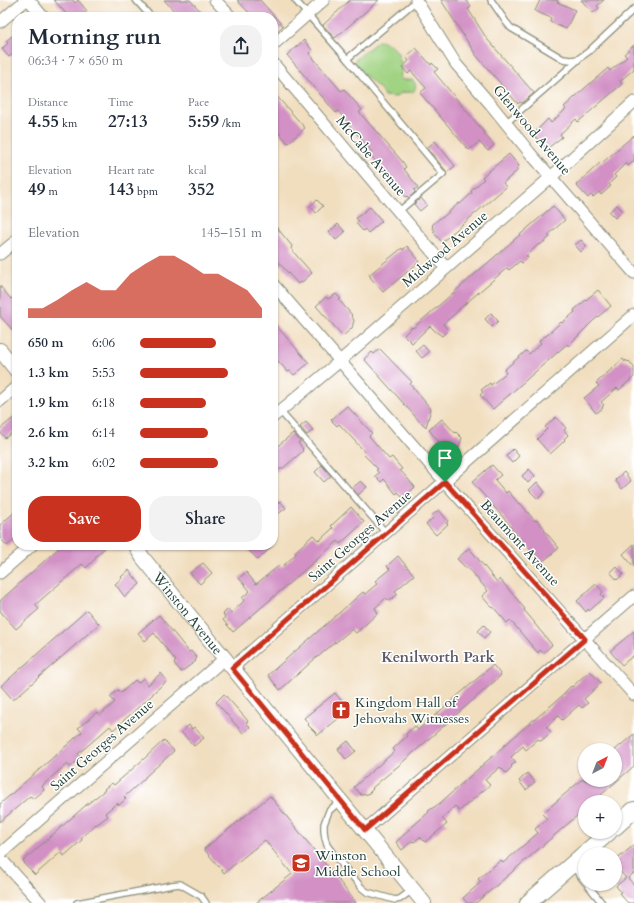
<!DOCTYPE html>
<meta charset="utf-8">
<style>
:root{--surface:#fff;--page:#f2f2f3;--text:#1f2937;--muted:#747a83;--accent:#c8321e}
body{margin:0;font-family:Cardo,serif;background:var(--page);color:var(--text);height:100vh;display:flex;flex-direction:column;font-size:15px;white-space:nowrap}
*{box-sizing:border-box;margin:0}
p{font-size:13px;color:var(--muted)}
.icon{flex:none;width:22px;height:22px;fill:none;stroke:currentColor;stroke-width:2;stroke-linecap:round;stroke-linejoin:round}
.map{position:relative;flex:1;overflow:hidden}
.drawer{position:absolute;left:12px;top:12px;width:266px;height:538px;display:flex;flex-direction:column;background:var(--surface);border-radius:16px;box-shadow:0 1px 3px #0004}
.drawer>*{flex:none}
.needle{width:26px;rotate:42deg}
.tools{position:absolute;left:578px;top:743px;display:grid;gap:8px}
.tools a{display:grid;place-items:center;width:44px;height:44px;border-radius:50%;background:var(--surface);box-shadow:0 1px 3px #0004;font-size:20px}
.pin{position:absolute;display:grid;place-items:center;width:34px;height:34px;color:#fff;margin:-41px -17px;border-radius:50% 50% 50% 0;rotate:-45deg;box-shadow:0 0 4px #0007}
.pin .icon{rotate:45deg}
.round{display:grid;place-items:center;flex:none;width:42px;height:42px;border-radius:16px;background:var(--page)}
.headline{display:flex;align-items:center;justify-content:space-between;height:68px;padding:0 16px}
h1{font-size:22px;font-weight:600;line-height:30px}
.metrics{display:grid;grid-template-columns:repeat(3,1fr);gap:6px;height:68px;padding:4px 16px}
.metrics div{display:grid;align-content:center}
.metrics b{font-size:17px;font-weight:600}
.metrics small{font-size:11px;font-weight:400}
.metrics p{font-size:11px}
.chart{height:112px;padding:8px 16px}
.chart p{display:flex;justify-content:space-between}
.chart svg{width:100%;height:72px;margin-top:4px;fill:var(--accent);opacity:.7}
.cta{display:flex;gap:8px;margin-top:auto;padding:8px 16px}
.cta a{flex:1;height:46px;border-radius:16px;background:var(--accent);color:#fff;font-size:16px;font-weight:600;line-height:46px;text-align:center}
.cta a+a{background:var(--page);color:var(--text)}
ul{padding:0 16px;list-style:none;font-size:13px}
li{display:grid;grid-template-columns:64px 48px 1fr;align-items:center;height:30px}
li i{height:10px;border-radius:5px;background:var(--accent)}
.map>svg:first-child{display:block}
.green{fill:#a0d382;stroke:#60885b}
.building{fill:#d290c5}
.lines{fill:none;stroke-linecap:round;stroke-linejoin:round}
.service-casing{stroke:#888e7a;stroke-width:8}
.minor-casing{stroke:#888e7a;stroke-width:13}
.tertiary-casing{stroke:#888e7a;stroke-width:16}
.secondary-casing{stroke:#888e7a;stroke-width:18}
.service{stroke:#fff;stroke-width:5.5}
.minor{stroke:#fff;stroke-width:11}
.tertiary{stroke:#fff;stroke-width:14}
.secondary{stroke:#fff;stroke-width:16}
.route-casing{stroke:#fff;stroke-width:8}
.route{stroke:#c8321e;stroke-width:5}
.labels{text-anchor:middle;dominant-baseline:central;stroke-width:3;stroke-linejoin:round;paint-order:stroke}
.street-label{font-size:14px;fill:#1f3d34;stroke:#fff}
.poi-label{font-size:14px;fill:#1f3d34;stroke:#fff;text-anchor:start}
.neighbourhood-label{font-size:15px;font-weight:bold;fill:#5e5a67;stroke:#fff}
</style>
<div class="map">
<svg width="634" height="903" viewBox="0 0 634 903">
<rect width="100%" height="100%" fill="#fff"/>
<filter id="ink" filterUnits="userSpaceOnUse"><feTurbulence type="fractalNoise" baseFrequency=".025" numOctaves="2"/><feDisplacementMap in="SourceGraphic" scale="8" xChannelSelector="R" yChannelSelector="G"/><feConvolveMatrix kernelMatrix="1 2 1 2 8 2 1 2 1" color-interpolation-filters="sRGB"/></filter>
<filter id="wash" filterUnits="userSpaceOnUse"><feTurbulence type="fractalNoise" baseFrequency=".012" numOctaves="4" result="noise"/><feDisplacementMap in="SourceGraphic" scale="16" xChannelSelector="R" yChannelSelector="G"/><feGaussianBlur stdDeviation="0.9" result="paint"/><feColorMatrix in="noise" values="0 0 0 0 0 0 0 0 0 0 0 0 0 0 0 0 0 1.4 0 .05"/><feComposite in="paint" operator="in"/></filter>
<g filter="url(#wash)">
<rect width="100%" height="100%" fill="#f1debf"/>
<!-- green -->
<path class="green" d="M378,41C385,41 393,46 397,52C401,57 402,73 400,78L403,80H413C416,84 416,87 414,91C407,94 401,90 396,97L384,96L381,90L360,71L355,64V60Z"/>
<g id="blocks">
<!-- building -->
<g class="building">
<polygon points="54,0 73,0 75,3 78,0 87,11 79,17 69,17"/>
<polygon points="164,0 190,0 206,17 180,17"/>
<polygon points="237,0 260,0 283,26 273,35 273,17 253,17"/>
<polygon points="350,0 379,0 335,38 323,25"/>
<polygon points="441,0 466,0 471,7 468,9 487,39 534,93 522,103 520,102 518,104 476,55"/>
<polygon points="540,0 558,0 557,2 575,10 566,29 550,22 551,18 535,11"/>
<polygon points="581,0 604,0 597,6 599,8 593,13"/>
<polygon points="17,32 17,53 16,52 9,57 2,49 8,43 6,41"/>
<polygon points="304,40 312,50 309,53 341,91 344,89 362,110 359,112 402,161 406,167 404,169 418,187 414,190 415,192 409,198 407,196 406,197 370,155 372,152 338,111 336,113 287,55"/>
<polygon points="634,45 634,69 620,81 622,84 578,122 576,119 560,134 562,137 548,148 546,146 545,147 535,136 536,135 534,133 548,119 551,123 566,109 564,107 586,87 608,68 610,71 627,57 624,54"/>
<polygon points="416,48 431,65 432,63 438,69 434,72 485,133 484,134 494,145 488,151 479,142 469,150 467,148 420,93 426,88 411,71 408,74 402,67 409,61 406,57"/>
<polygon points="273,92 305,128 288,143 273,126"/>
<polygon points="634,135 634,161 628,166 626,163 614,175 616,177 609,184 611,186 601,195 599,192 593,197 591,195 588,198 576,185 601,162 602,163"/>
<polygon points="435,141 455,166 447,172 427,148"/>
<polygon points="509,154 519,166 516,169 518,170 503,183 506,187 442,242 433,232 435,231 432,227 433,226 432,225 441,217 442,218 459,203 460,204 472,193 471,191 484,179 482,177"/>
<polygon points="421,198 427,205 420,211 414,204"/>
<polygon points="317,200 323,206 316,213 310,206"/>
<polygon points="617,205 623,211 615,218 609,212"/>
<polygon points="553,206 565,220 548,235 550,237 540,245 539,244 526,256 528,257 522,263 520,261 509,270 507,268 458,310 459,310 443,324 448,330 442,336 435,331 430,326 412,343 404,335 412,327 413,328"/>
<polygon points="370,207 382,221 368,233 365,229 363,231 360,228 356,223 359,222 356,218"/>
<polygon points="273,223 292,246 291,248 296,255 312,273 301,283 300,282 298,284 273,256"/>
<polygon points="338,224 345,232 336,240 329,232"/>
<polygon points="581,240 587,246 581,252 575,245"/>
<polygon points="407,246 418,259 417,259 419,262 383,292 370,277 371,277 369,275 402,248 403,250"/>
<polygon points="0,286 11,299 12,298 17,304 17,335 0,316"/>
<polygon points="598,290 611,306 593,321 568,346 567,344 493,409 491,407 480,395 483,392 481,390 490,383 491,385 506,373 504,370 526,351 529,354 541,343 539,341 545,336 546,336 561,322 562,323 575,312 574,310"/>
<polygon points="336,294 341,299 339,300 352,315 351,316 354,320 352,328 343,336 316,306 326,297 328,299"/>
<polygon points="491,313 498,321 492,327 485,319"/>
<polygon points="273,322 309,363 294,375 290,371 288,372 278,361 273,365"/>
<polygon points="423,345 429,352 422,358 416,351"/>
<polygon points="380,349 412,382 410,384 431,409 426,427 421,422 421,423 364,359 372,352 374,354"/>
<polygon points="623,359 625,362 626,360 628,362 629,361 634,367 634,377 619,390 617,388 601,402 604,405 602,407 603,408 596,413 584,398 599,386 596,383"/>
<polygon points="347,406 372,433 369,436 389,459 392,457 402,469 400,470 415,487 403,498 398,492 396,494 384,479 381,482 375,476 379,473 376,470 378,469 363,454 365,452 339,424 337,426 331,420"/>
<polygon points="17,415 17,429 5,438 0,432 0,429"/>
<polygon points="556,417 566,428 564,430 568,435 564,439 565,440 560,445 550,454 537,439 547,429 545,427"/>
<polygon points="442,419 455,433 456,432 462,438 458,449 449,456 438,444 440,443 429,430"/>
<polygon points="306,422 313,430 307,435 300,427"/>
<polygon points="293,433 300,441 298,443 303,449 302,450 303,451 282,469 281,468 277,472 273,468 273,450"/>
<polygon points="513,449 519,456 512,463 506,456"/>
<polygon points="322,465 331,476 324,482 315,472"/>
<polygon points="492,465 501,475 495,480 506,493 508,491 519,504 520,503 535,521 537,520 545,529 544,530 559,548 542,562 516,534 503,517 472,482"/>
<polygon points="529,469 535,476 528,483 522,476"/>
<polygon points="624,472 631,481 622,489 615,480"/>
<polygon points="361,481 367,487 358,495 352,488"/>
<polygon points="537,482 545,492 538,499 529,490"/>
<polygon points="280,501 286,508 278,514 273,507"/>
<polygon points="351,507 364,522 340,544 338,541 233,632 223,620 225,617 223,614 228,609 231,613 244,601 242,598 250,591 239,578 246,572 256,584 280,565 282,567 296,554 295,552 313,535 319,541 333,528 331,526"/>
<polygon points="17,510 17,537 7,546 0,538 0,525"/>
<polygon points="439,510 448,521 446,523 448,524 436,535 426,524 433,518 431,516"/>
<polygon points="634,544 634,567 623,554"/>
<polygon points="62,545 108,545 95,557 96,558 86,568 82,564 35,605 39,609 16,629 0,611 0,601"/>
<polygon points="244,545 273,545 258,560"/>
<polygon points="469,548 497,582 500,579 525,609 524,610 535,623 534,623 552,645 543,653 540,650 538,653 510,620 507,623 494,608 493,607 492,608 482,596 488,591 468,568 467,569 457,559"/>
<polygon points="398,556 414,575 395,591 398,594 389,601 386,598 375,608 378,613 356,633 352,629 335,643 335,642 318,657 318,656 280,690 268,675 363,592 365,594 377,584 375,581 390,569 387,566"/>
<polygon points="203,563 212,573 200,584 190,573"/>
<polygon points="616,566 623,574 617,580 610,572"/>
<polygon points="129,570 140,584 125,597 115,584 122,578 121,577"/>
<polygon points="596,584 603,592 601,594 604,598 589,611 588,609 586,612 577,601"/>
<polygon points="87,610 99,624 13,700 1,686"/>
<polygon points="159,615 189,652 191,651 197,658 195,660 196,661 181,672 174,663 176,661 154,633 145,641 138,633"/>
<polygon points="484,625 490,632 484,638 478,631"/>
<polygon points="634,631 634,655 622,665 610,651"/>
<polygon points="493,665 501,675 497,679 397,767 386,776 372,788 373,789 368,794 361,795 354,787 395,751 393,749 407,736 406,734 415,726 418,730"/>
<polygon points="590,671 601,683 584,699 588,703 582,708 579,705 562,720 558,716 546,727 551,732 541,741 538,739 526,750 523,746 511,757 516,762 511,766 512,767 506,773 500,767 485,780 490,785 459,811 455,806 442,818 447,824 425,842 420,837 414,842 412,841 402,850 396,842 406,833 405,833 429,812 428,811 439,804 533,720 534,720 562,696 565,693 565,692 571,686 572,687 586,674 587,674"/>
<polygon points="161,673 167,681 153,693 153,694 150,697 113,730 110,726 101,734 78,754 81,758 70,767 67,764 54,775 42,786 44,790 34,799 30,796 0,822 0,804 82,732 78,728 97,712 100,715 113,704 115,702 110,697 118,690 121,693 135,680 138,683 143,678 148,685"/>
<polygon points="335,693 349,710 318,735 308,725 309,724 304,718"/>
<polygon points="224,694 248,721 246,722 250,727 243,733 216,702"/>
<polygon points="189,725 192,729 194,727 204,738 194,746 181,732"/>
<polygon points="634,734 634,766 593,802 585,802 585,809 476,903 467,903 463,898 481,882 478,879 501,860 503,863 538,833 535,829 547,819 542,814 581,780 615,780 615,750"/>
<polygon points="164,740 174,751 145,777 145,778 124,797 126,799 119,805 117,803 105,813 108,816 96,825 96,824 81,838 82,840 64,856 61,852 35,875 24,864 25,863 23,861 85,806 105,790 104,789 112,783 114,785 146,757"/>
<polygon points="348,741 356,751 346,759 338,749"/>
<polygon points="527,773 535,782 526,790 519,781"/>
<polygon points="270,796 331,871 331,870 339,880 339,881 356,903 256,903 292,874 265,840 224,873 204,849"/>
<polygon points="634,845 634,873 628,878 634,885 634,903 628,903 619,893 621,892 616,886 626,878 615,866 615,861"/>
</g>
</g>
</g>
<g filter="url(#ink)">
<use href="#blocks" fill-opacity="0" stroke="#888e7a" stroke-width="1"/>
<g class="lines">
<defs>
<g id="service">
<polyline points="136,0 151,17"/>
<polyline points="295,0 347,59 443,174 398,212"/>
<polyline points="491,0 506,22 511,28 563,59 571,60 578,59 588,52 634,9"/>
<polyline points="347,59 416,1"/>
<polyline points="506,123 578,60"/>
<polyline points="280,411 386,533"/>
<polyline points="340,801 329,811 324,824 324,831 325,838 327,845 335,856 362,888 367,892 395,900 400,899 412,890"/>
<polyline points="573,866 585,882"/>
<polyline points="587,884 602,903"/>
<polyline points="77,903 172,885 180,884 201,896 206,903"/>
</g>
<g id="minor">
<polyline points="29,0 43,17"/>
<polyline points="215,0 231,17"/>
<polyline points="416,0 456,64 492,106 530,153 634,273"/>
<polyline points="0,22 26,0"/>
<polyline points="273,45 324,0"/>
<polyline points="273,63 446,268"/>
<polyline points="0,254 17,240"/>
<polyline points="273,284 445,482 634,695"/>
<polyline points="0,401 17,386"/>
<polyline points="273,417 340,361 551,177 634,102"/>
<polyline points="0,573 32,545"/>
<polyline points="232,668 634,315"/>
<polyline points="365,830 634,596"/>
<polyline points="0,854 224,659"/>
<polyline points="0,858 41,903"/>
</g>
<g id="tertiary">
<polyline points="0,350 17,371"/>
<path id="s1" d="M136,545L138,550L143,558L424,903"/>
</g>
<g id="secondary">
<polyline points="615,827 634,810"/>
<polyline points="528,903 609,832"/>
</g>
</defs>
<!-- service casing -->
<use href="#service" class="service-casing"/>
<!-- minor casing -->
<use href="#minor" class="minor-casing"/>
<!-- tertiary casing -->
<use href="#tertiary" class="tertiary-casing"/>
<!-- secondary casing -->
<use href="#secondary" class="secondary-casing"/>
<!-- service -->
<use href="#service" class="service"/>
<!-- minor -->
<use href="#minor" class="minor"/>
<!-- tertiary -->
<use href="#tertiary" class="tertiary"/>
<!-- secondary -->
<use href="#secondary" class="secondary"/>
</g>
</g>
<g class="lines" filter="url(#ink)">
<defs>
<polygon id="route" points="445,482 585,639 365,830 232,668"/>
</defs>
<!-- route casing -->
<use href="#route" class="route-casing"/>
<!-- route -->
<use href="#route" class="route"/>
</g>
<!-- icons -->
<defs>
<symbol id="church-square" viewBox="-11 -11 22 22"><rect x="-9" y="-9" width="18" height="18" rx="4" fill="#c8321e" stroke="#fff"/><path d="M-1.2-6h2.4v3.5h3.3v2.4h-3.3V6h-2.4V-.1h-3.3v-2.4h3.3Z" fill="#fff"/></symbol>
<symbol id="school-square" viewBox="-11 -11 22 22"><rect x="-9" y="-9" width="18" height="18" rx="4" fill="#c8321e" stroke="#fff"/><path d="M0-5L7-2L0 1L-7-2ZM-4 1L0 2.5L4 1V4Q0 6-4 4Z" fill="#fff"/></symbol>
</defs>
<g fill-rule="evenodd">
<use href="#church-square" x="330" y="699" width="22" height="22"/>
<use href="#school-square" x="290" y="852" width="22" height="22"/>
</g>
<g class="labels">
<!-- street labels -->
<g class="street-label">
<text transform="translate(532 130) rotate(50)">Glenwood Avenue</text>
<text transform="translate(371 156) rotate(50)">McCabe Avenue</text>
<text transform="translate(445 249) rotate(-41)">Midwood Avenue</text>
<text transform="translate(360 536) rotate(-41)">Saint Georges Avenue</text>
<text transform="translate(520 543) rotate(48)">Beaumont Avenue</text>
<text stroke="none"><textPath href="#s1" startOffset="86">Winston Avenue</textPath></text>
<text transform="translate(102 745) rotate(-41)">Saint Georges Avenue</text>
</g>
<!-- poi labels -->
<g class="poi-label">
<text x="355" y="702">Kingdom Hall of<tspan x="355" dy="16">Jehovahs Witnesses</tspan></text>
<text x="315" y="855">Winston<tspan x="315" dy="16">Middle School</tspan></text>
</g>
<!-- neighbourhood labels -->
<g class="neighbourhood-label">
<text x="438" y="657">Kenilworth Park</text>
</g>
</g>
</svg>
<div class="tools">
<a><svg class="needle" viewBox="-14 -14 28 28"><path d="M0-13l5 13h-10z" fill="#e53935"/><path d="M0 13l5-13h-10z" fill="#747a83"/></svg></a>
<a>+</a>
<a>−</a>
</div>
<div class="pin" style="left:445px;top:482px;background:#1e9e55"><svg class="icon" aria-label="arrive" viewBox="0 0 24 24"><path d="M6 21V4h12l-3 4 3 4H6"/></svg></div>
<section class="drawer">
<div class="headline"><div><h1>Morning run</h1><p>06:34 · 7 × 650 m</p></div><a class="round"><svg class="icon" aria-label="share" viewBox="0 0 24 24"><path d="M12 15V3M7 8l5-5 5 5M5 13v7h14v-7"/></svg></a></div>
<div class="metrics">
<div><p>Distance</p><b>4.55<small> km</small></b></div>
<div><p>Time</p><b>27:13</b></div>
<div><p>Pace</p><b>5:59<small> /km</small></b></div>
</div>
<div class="metrics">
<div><p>Elevation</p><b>49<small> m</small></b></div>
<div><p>Heart rate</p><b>143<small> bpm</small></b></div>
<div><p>kcal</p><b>352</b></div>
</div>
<div class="chart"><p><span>Elevation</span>145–151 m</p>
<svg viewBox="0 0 160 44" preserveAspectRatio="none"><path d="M0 44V38L10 38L20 33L30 27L40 22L50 27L60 27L70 17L80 11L90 6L100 6L110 11L120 17L130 17L140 22L150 27L160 38V44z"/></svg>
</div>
<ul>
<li><b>650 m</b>6:06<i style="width:62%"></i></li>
<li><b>1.3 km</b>5:53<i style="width:72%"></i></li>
<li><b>1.9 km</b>6:18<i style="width:54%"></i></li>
<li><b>2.6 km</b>6:14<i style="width:56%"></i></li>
<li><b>3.2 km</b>6:02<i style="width:64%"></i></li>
</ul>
<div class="cta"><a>Save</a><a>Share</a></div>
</section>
</div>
